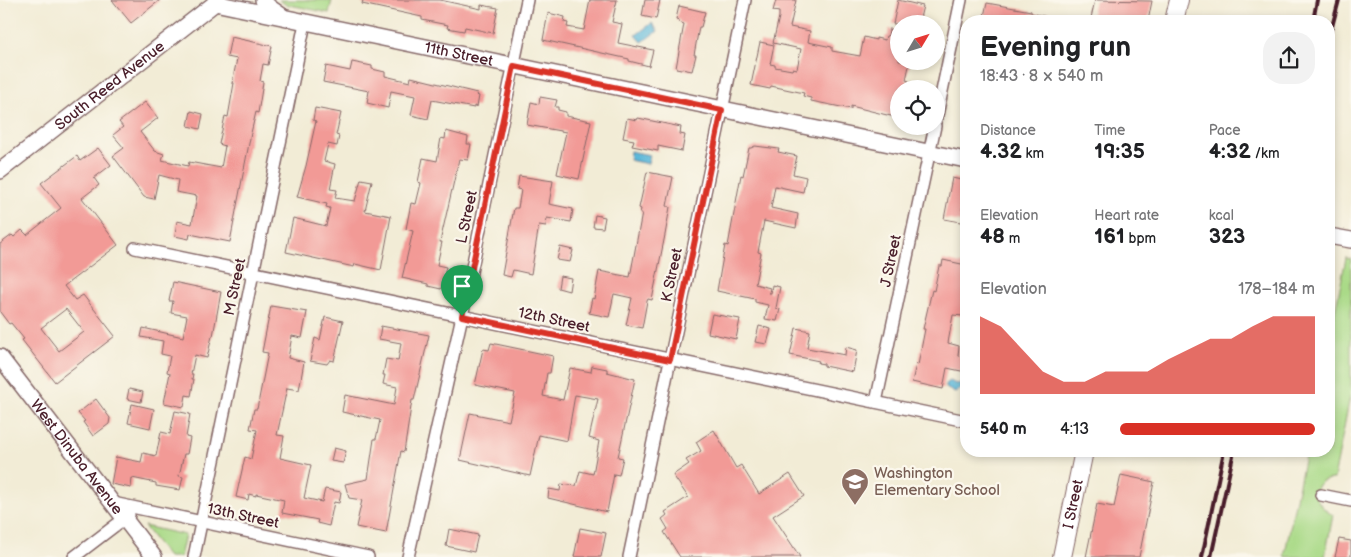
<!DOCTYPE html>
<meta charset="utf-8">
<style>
:root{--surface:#fff;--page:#f2f2f2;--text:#202124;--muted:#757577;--accent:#d93025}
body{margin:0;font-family:"Balsamiq Sans",sans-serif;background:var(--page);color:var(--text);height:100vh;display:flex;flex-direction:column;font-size:19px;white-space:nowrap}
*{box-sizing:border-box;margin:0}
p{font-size:16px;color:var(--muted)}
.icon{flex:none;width:28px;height:28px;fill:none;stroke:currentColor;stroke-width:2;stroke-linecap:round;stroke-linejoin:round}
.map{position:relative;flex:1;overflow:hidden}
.side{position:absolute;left:960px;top:15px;width:375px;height:442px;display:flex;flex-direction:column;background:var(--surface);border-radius:20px;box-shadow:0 2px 8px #0003}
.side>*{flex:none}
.needle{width:32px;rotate:52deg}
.buttons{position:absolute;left:890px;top:15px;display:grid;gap:10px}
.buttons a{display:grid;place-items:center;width:55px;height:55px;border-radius:50%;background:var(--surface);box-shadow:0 2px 8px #0003;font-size:25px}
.pin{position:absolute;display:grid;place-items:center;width:42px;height:42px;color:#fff;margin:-51px -21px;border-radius:50% 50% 50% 0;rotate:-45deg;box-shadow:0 0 5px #0007}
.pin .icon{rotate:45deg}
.round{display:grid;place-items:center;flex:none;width:52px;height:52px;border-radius:20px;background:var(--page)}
.summary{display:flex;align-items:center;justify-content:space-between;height:85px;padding:0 20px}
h1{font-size:28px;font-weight:600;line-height:38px}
.metrics{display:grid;grid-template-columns:repeat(3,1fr);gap:8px;height:85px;padding:5px 20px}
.metrics div{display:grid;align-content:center}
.metrics b{font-size:21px;font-weight:600}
.metrics small{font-size:14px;font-weight:400}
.metrics p{font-size:14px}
.chart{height:140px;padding:10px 20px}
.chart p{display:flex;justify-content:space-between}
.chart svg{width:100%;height:90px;margin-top:5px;fill:var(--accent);opacity:.7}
ul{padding:0 20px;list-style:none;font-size:16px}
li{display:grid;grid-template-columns:80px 60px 1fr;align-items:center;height:38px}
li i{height:12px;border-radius:6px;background:var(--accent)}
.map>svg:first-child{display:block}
.green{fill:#aada88;stroke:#7a7c5a}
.water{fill:#5bb8d9;stroke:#526c82}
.building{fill:#f29a96;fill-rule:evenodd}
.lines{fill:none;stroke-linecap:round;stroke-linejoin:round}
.street-casing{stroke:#856767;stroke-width:14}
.secondary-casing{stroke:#856767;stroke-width:18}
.primary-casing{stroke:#856767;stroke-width:20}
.street{stroke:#fff;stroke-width:11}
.secondary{stroke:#fff;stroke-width:15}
.primary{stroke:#fff;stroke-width:18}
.rail{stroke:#4a1f2b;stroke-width:4}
.route-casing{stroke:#fff;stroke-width:10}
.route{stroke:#d93025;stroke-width:6}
.labels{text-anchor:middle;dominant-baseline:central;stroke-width:4.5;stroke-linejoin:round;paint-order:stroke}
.street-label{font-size:15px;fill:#4a1f2b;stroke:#fbf7ec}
.education-label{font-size:15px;fill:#785e54;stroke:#fbf7ec;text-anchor:start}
</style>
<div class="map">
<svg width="1351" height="557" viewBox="0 0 1351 557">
<rect width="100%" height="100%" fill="#fbf7ec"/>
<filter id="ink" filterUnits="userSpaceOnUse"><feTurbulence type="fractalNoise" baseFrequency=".02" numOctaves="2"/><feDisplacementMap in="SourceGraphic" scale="10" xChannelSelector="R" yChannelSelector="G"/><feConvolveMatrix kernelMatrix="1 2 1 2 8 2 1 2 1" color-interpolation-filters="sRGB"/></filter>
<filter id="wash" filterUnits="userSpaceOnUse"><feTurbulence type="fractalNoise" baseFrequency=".0096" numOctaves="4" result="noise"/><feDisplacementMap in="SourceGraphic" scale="20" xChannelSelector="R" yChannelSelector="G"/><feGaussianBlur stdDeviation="1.12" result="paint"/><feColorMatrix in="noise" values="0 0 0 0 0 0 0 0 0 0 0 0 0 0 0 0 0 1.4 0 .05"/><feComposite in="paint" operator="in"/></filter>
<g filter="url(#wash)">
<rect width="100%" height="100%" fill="#f2ecd6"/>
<!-- green -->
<g class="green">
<polygon points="279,0 332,0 329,13 285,4"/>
<path d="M1346,258L1351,259V391L1334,479C1307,479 1313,505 1333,515L1325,557H1284L1306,451H1329V341Z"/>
<polygon points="144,526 185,535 180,557 168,557"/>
</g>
<!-- water -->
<g class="water">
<polygon points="652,23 658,31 642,42 636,35"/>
<polygon points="630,151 650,155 648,164 629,160"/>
<polygon points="950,381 956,384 962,383 964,387 955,393 946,388 946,384"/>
</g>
<g id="blocks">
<!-- building -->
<g class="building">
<polygon points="112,0 160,0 131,23"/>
<polygon points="363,0 440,0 481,9 481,5 498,8 493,33 465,27 464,31 447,28 448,25 422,20 422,17 362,4"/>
<polygon points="590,0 617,0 612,22 622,24 618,43 653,50 649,66 629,61 629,59 543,40 548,13 565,17 564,22 568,23 567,27 584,30"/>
<polygon points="645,0 660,0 656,19 642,16"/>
<polygon points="776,0 796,0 790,27 810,31 808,42 832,47 832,51 860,56 864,37 876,40 876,38 885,40 886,36 888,36 889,29 899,31 899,61 910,61 906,80 909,81 907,89 899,89 899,118 851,106 851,109 811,101 811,98 803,96 804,93 771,86 770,89 751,85 760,42 774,45 770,64 775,65 775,67 792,70 793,68 797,69 801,49 773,43 779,17 779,12 773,11"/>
<polygon points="898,0 923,6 919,22 893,24"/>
<polygon points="1095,0 1152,1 1148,21 1097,21 1097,19 1091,18"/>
<polygon points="987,3 1031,11 1031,13 1048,17 1047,21 1011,21 984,16"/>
<polygon points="679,6 705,12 701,27 699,27 694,55 696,55 692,71 676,68 684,24 679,22 679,20 676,19"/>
<polygon points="231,37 272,46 268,65 263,64 260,81 263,82 261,95 258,113 256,112 251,133 230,242 190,234 189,239 175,236 177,221 192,224 197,196 176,192 178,180 159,175 154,199 144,197 113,156 124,148 113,135 123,127 119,122 145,102 158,118 140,132 155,151 164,154 162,160 188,166 189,162 221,168 225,146 219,144 225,116 228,117 234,83 232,83 237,59 227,57"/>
<polygon points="352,62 372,66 372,69 385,72 385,76 410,82 411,77 477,93 476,95 479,96 477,107 474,106 474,108 432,100 428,119 411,115 415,96 391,91 388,108 367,103 369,91 323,82 326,66 350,71"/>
<polygon points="540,97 557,100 555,107 558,107 558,110 566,112 566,116 591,121 579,179 557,174 566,132 527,125 531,102 539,104"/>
<polygon points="315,108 341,113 336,135 339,136 337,146 328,144 324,161 335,164 330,189 337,190 335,198 355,201 361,179 372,181 365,211 391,216 381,270 355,264 354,267 286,252 293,218 326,226 330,208 326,207 327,204 297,197 306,166 316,121 313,120"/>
<polygon points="191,111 203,114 200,129 188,126"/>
<polygon points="627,118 637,120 638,118 681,127 680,134 685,135 682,151 658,146 658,151 632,146 634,140 623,138"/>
<polygon points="446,131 468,137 467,144 471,144 468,160 459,159 440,242 442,242 437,265 446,267 441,289 428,286 428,284 402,278 413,231 406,229 411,203 416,204 421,183 418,182 423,158 437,161 441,138 445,139"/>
<polygon points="755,146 779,149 778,152 797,156 793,174 806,177 803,192 775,186 771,208 798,214 796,228 764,221 758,252 761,253 755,284 770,288 769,293 771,293 772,285 780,287 776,308 780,309 777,321 765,319 768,305 755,302 755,299 717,291 725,245 728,246 741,175 743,176 749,148 751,148"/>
<path d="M98,148L111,165L94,178L99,185L82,198L118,245L64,286L75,300L83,295L115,336L55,382L22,340L24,339L11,323L9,324L0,312V244L12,235L14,237L22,230L27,235L61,208L41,183L77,156L80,161ZM66,309L84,332L59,351L41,328Z"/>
<polygon points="647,172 673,177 667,206 670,207 665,235 652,300 648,299 647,301 642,328 626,325 632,298 614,294 609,317 589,313 592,298 594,299 599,271 630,277 642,213 640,213 641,209 639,208"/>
<polygon points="519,176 553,181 549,204 573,209 571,222 547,218 546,226 539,225 531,274 513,270 511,277 502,275 514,208 518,208 521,190 517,189"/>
<polygon points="952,178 966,181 962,210 966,211 966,223 944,219"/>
<polygon points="595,215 605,217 603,228 593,227"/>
<polygon points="560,247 573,250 570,262 557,260"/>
<polygon points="943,260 966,265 966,283 963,300 965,301 963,316 953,315 948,343 959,346 958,356 966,358 966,372 947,368 943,389 912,382 916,364 918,365 925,329 923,329 932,290 934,291 939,266 942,266"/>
<polygon points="560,276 571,278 569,291 558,288"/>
<polygon points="173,282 221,292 213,336 212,336 207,358 195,355 191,374 193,374 192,379 194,379 191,396 186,395 184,407 164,403 170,373 167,372 170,356 161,354 163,341 141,337 143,328 183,337 187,316 171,313 173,301 169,301"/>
<polygon points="271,306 307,312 302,338 292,336 288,358 304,362 299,390 287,388 277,435 284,436 280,458 311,465 304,498 322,502 325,489 341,492 339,503 334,502 329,526 317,523 318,520 282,513 284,500 256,494 256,496 249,494 248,500 236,497 245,457 251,459 257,430 250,429 254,409 257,409 268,353 262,352"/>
<polygon points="712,314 740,319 736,339 708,333"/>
<polygon points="325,317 343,321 334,361 330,360 327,364 310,361 315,338 320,340"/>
<polygon points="381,326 429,335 414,400 412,400 404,452 401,451 386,533 356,527 362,500 349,498 345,484 368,479 374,439 376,439 380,420 342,412 345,395 394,405 397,387 383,384 385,375 383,375 386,359 398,361 401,343 379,339"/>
<polygon points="759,326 771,329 767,344 755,342"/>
<polygon points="796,328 810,331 807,348 845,355 846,347 857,350 853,372 824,366 824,364 818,363 819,361 790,355"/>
<polygon points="491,343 553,356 550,373 547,373 543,396 563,400 570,368 591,372 592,366 607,369 607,372 635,379 618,457 623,458 619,475 614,474 607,512 548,498 549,489 560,491 561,484 576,486 580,471 593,474 599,441 589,438 598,399 575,395 567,441 539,435 530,476 460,460 470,413 509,421 515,393 475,385 483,349 489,350"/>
<polygon points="129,389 143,392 141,402 127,399"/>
<polygon points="96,399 110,418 109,424 93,436 83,422 85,421 78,413"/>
<polygon points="132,404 154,409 150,428 128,423"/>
<polygon points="175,411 190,414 186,437 190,438 187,454 184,454 179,476 183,477 180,490 156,486 156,483 132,478 131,488 111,484 116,457 141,462 143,453 156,456 161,432 170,434"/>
<polygon points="714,430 736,468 741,465 759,494 790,474 804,496 773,516 800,557 680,557 664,532 668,529 662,519 667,515 665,512 688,497 673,475 689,464 686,460 701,451 696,442"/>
<polygon points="334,448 346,451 343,463 331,461"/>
<polygon points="1121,475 1154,482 1139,557 1086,557 1097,504 1114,507"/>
<polygon points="580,528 606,533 601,557 574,557"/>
<polygon points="449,529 478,535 474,552 446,546"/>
<polygon points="1339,539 1351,541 1351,557 1335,557"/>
</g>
</g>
</g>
<g filter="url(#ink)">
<use href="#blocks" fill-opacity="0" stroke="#856767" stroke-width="1"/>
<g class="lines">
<defs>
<g id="street">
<polyline points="936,120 961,0"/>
<polyline points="135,248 966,421"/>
<polyline points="876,402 935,126"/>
<polyline points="1321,495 1351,501"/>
<polyline points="113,503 368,557"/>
<polyline points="74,557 129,515"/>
<polyline points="194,557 305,23"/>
<polyline points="408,557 462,316 527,0"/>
<polyline points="629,557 745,0"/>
</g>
<g id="secondary">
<polyline points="263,0 269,7 282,16"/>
<path id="s1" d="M215,3L966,160"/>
<path id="s2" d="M0,171L219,0"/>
<polyline points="1329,236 1351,240"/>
<path id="s3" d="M0,357L154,557"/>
</g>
<g id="primary">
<polyline points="1174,21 1179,0"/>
<path id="s4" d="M1062,557L1084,451"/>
</g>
</defs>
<!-- street casing -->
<use href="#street" class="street-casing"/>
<!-- secondary casing -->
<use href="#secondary" class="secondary-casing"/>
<!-- primary casing -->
<use href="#primary" class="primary-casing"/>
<!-- street -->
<use href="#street" class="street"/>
<!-- secondary -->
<use href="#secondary" class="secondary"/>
<!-- primary -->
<use href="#primary" class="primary"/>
<!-- rail -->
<g class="rail">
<polyline points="1313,21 1317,0"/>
<polyline points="1329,38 1339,0"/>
<polyline points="1202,557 1224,451"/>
<polyline points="1211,557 1234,451"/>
</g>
</g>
</g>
<g class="lines" filter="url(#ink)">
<defs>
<polygon id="route" points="514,66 722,110 670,360 462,316"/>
</defs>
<!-- route casing -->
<use href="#route" class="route-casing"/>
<!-- route -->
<use href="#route" class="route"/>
</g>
<!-- icons -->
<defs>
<symbol id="school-pin" viewBox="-11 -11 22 30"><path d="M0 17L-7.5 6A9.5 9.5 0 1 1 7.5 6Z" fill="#8d6e63" stroke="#fbf7ec"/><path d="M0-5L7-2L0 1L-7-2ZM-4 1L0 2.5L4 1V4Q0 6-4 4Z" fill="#fff"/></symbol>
</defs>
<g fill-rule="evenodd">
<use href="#school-pin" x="839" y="466" width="32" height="43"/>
</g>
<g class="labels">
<!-- street labels -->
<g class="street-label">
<text stroke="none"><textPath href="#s1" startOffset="249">11th Street</textPath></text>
<text stroke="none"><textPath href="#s2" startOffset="139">South Reed Avenue</textPath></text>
<text transform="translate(467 217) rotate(-78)">L Street</text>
<text transform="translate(891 261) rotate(-78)">J Street</text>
<text transform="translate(672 275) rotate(-78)">K Street</text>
<text transform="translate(235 287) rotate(-78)">M Street</text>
<text transform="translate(554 320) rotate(12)">12th Street</text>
<text stroke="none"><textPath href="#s3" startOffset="126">West Dinuba Avenue</textPath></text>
<text stroke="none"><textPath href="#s4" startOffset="54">I Street</textPath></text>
<text transform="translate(243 516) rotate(12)">13th Street</text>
</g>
<!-- education labels -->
<g class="education-label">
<text x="874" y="473">Washington<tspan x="874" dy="17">Elementary School</tspan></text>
</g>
</g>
</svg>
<div class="buttons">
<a><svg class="needle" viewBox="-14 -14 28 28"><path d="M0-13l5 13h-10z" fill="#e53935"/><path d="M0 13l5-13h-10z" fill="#757577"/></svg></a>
<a><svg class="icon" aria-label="locate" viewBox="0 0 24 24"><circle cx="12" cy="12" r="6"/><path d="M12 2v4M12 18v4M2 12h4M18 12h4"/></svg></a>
</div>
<div class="pin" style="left:462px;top:316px;background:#1e9e55"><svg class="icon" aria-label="arrive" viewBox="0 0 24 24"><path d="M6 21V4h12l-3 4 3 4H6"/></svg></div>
<section class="side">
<div class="summary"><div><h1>Evening run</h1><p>18:43 · 8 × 540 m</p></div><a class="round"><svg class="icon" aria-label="share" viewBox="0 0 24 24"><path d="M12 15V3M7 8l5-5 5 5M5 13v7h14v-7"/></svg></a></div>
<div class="metrics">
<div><p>Distance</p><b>4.32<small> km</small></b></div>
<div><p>Time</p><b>19:35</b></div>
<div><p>Pace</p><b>4:32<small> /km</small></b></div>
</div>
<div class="metrics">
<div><p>Elevation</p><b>48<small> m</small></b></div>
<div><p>Heart rate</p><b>161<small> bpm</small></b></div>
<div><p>kcal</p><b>323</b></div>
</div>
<div class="chart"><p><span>Elevation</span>178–184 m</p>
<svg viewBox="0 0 160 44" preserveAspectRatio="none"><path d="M0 44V6L10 11L20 22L30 33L40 38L50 38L60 33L70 33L80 33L90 27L100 22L110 17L120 17L130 11L140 6L150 6L160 6V44z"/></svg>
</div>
<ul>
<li><b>540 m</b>4:13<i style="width:100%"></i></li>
</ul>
</section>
</div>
